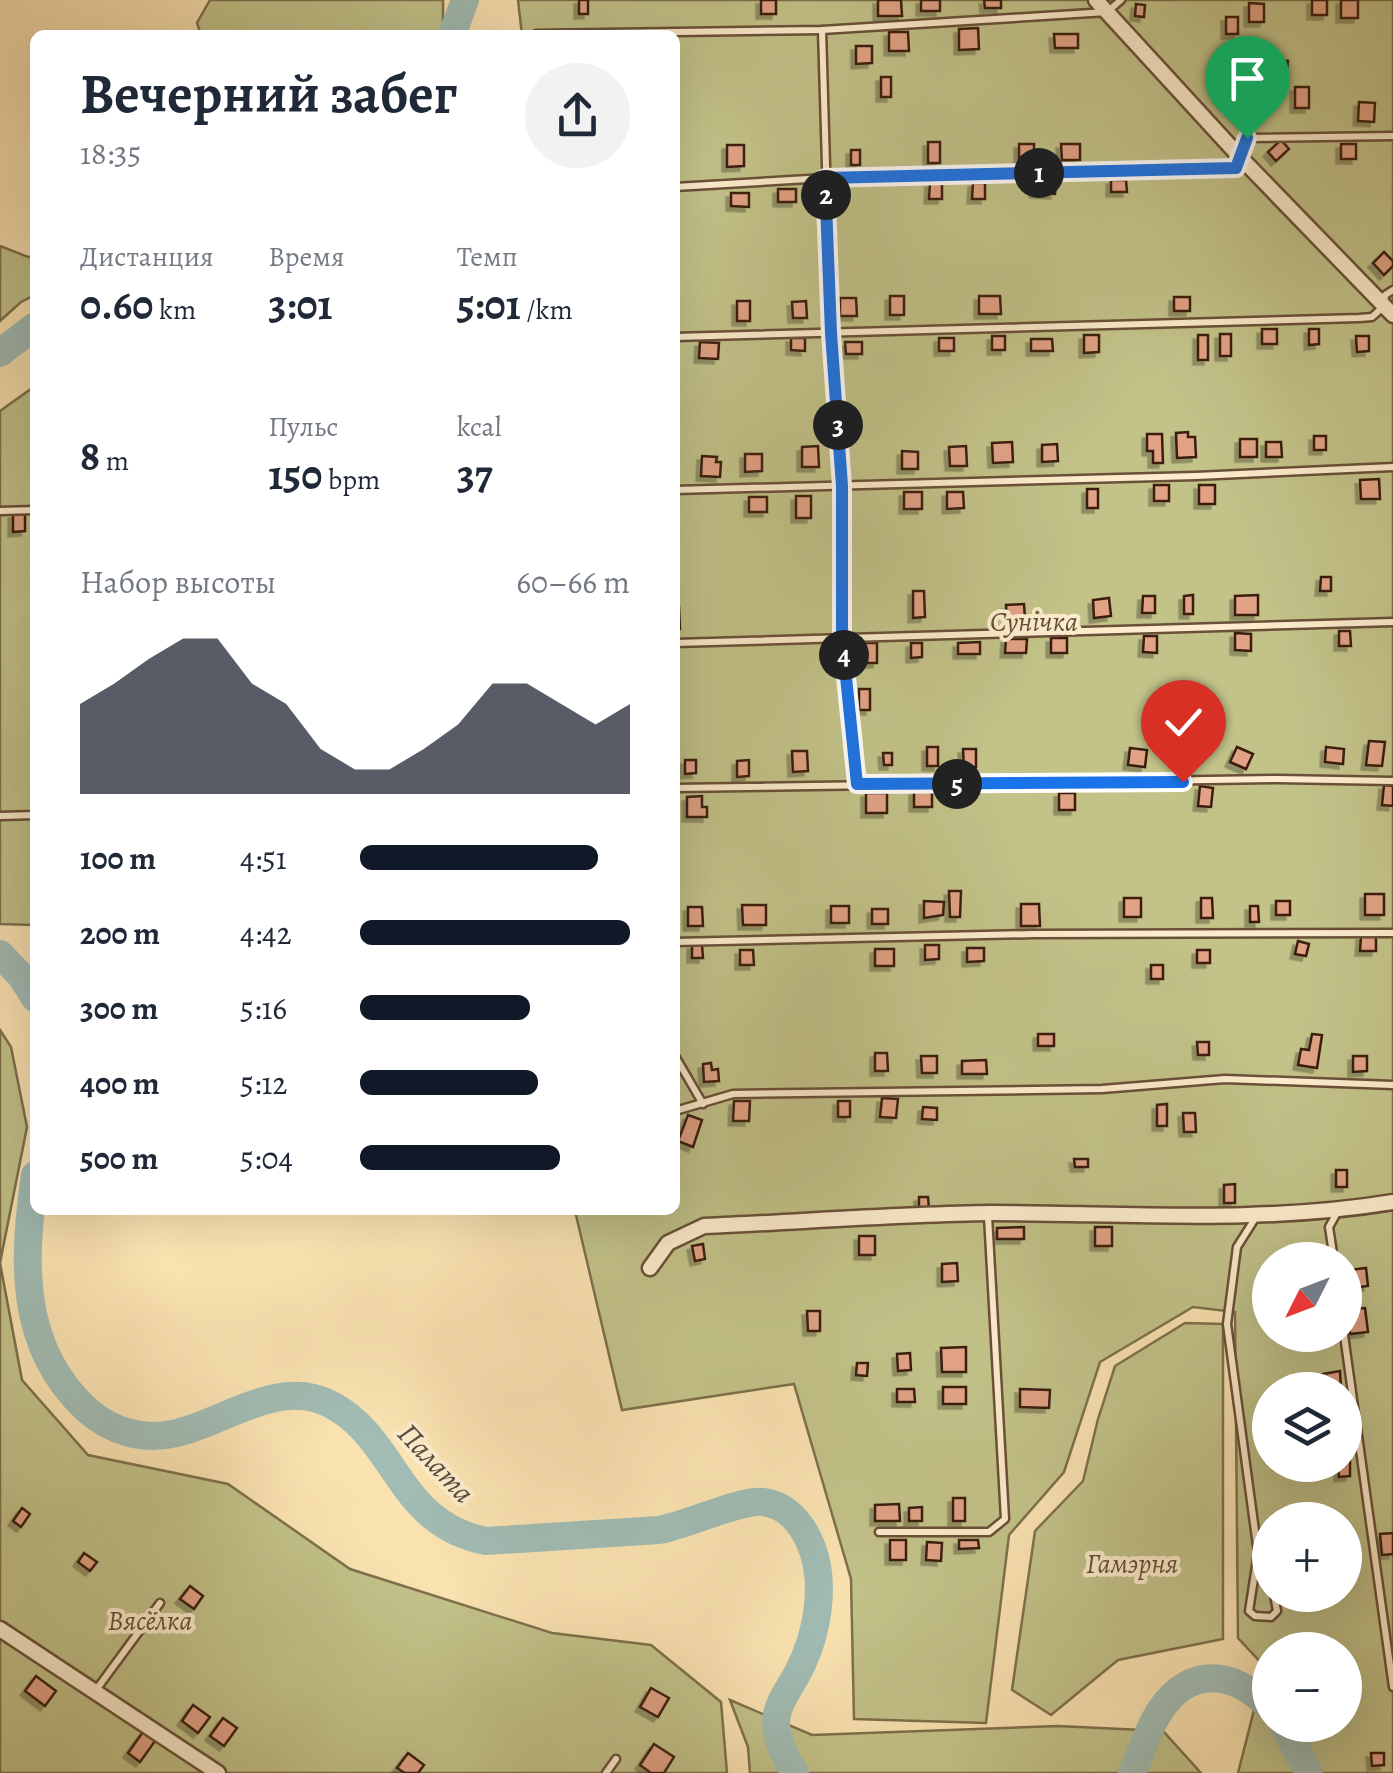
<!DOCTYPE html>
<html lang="ru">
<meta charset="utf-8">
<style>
:root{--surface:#fff;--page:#f2f2f3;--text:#1f2937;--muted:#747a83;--accent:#111827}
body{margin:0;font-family:Alegreya,serif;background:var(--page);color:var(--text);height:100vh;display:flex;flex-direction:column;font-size:38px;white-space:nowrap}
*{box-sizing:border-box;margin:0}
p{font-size:32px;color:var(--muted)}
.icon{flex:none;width:55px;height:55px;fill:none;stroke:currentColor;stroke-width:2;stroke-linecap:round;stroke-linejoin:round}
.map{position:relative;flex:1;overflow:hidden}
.drawer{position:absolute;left:30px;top:30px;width:650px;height:1185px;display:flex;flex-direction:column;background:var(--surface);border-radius:15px;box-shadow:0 10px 40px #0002}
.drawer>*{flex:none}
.needle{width:65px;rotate:228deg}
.controls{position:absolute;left:1252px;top:1242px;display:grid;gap:20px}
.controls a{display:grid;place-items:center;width:110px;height:110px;border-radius:50%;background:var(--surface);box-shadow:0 10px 40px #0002;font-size:50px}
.pin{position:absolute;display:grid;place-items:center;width:85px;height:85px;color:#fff;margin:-102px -42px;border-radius:50% 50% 50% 0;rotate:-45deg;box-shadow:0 0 10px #0007}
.pin .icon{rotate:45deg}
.km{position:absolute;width:50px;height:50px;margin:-25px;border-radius:50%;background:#222;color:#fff;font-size:28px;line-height:50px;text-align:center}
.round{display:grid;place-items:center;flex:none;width:105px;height:105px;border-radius:52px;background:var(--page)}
.head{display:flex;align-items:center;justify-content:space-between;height:170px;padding:0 50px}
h1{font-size:55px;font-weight:600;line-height:75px}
.stats{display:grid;grid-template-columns:repeat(3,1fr);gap:15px;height:170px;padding:10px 50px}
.stats div{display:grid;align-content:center}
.stats b{font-size:42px;font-weight:600}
.stats small{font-size:28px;font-weight:400}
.stats p{font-size:28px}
.chart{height:280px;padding:20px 50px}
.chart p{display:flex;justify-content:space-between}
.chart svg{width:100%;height:180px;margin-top:10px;fill:var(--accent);opacity:.7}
ul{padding:0 50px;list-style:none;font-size:32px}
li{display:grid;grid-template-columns:160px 120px 1fr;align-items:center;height:75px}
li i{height:25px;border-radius:12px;background:var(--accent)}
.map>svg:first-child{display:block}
.green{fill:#c2c289;stroke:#7e704c;stroke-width:2.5;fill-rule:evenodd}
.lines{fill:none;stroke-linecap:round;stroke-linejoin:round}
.river{stroke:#a1bcb4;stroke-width:28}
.building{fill:#e1a285;stroke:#3a1f10;stroke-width:2.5;filter:url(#shadow)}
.lane-casing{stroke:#6a5038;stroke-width:11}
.street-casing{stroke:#6a5038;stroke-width:19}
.lane{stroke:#fceccc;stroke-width:6}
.street{stroke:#fceccc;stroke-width:14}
.route-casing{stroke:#fff;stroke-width:20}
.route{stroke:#1a73e8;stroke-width:12}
.labels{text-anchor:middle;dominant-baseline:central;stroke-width:8;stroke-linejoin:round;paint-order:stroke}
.park-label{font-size:28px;font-style:italic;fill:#635034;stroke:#fceccc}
.water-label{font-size:30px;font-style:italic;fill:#594e41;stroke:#fceccc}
</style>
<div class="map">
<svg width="1393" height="1773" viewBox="0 0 1393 1773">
<defs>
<filter id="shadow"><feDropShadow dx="-4.5" dy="4.5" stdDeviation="0" flood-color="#0004"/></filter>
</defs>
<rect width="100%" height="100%" fill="#fae2b1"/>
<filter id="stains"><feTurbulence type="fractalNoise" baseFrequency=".002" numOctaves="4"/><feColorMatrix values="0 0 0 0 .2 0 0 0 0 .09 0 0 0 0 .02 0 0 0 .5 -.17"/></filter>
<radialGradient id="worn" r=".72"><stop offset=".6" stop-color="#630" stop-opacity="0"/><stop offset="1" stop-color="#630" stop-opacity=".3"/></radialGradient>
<!-- green -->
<g class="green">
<polygon points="210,0 443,0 443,29 439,35 201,35 197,23"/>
<path d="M518,0H1393V1773H1238L1265,1667L1238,1638L1235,1312L1193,1307L1100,1362L1064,1472L1009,1535L986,1723L854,1719L851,1579L794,1384L622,1410L576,1215L569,1210H675V35H522ZM1270,1260H1345V1335H1270ZM1270,1390H1345V1465H1270ZM1270,1520H1345V1595H1270ZM1270,1650H1345V1725H1270Z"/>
<polygon points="0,246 28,257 35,256 35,295 21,302 0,321"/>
<polygon points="35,386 35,925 0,924 0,411"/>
<polygon points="0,1030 11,1047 27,1127 0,1263 22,1380 88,1455 228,1484 350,1569 552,1633 651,1645 721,1702 727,1773 0,1773"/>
<polygon points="1185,1323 1223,1324 1223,1639 1118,1660 1051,1715 1012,1690 1035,1531 1083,1481 1098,1419 1115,1366"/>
<polygon points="730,1700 812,1735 1058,1726 1163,1731 1201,1773 750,1773 748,1747"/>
</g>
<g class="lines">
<!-- river -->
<g class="river">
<polyline points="452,35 465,0"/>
<polyline points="0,353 35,326"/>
<polyline points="0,954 21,976 35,998"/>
<path d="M35,1175C23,1259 18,1346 86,1409C111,1432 144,1441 177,1433C227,1421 278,1378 330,1404C397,1438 397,1524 486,1541L659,1530C687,1525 742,1499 763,1502C782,1504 796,1517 805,1533C829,1574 819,1633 797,1674C789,1689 776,1705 776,1723C776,1740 786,1759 795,1773"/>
<polyline points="1283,1725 1309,1773"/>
<path d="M1132,1773C1140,1756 1145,1738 1154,1721C1182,1667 1230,1666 1270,1708"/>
</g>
</g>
<!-- building -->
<g class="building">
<rect x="579" y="0" width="9" height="14"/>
<rect x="761" y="0" width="15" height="14"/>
<polygon points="878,0 901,0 902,16 878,16"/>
<rect x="921" y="0" width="19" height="11"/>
<polygon points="984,0 1001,0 1001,8 985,8"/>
<rect x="1312" y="0" width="15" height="15"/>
<rect x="1341" y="0" width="17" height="18"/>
<polygon points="1249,3 1264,4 1264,22 1249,22"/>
<polygon points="1136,4 1145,5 1144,17 1135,16"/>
<rect x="1226" y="17" width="12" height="17"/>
<polygon points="978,28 979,49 959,50 959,29"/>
<polygon points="889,32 908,32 909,51 889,51"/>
<polygon points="1054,34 1078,34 1078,48 1055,48"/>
<polygon points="856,46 872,46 872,63 856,64"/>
<polygon points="1272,60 1288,61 1286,78 1271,77"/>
<rect x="881" y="77" width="10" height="20"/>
<rect x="1295" y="87" width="14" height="21"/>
<polygon points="1359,102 1375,103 1374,122 1358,121"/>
<polygon points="1281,140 1289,149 1276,161 1268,152"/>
<rect x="928" y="142" width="12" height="21"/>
<rect x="1019" y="144" width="15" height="18"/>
<polygon points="1061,144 1080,144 1080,160 1062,160"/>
<rect x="1341" y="144" width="15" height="15"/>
<polygon points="727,145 744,145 744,166 727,167"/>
<rect x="851" y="150" width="9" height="15"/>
<polygon points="1111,180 1126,180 1127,192 1111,192"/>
<polygon points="1034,181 1056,182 1055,194 1034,193"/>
<polygon points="930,183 942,183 942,199 929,199"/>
<polygon points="973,183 985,183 985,199 972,199"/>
<polygon points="833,186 845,186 845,205 833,204"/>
<rect x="778" y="189" width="18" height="13"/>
<polygon points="731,193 749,193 749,207 731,206"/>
<polygon points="1384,252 1393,261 1393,266 1384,275 1373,263"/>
<rect x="890" y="296" width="14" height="19"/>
<polygon points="979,296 1000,296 1001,314 979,314"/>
<rect x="1174" y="297" width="16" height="14"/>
<polygon points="840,298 856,298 857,316 840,316"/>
<rect x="737" y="301" width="13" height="20"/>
<polygon points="806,301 807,318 793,318 792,302"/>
<rect x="1262" y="329" width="15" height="15"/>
<polygon points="1309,329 1319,329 1319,344 1309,345"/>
<rect x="1220" y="334" width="11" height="22"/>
<polygon points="1084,335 1099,335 1099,352 1084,353"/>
<rect x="1198" y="335" width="10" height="25"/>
<rect x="992" y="336" width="13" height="14"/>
<polygon points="1356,336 1369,336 1369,351 1357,352"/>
<polygon points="791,338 805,338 805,351 791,350"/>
<rect x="939" y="338" width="15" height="13"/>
<polygon points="1031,339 1052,339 1053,351 1031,351"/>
<polygon points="700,342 719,343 718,359 699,358"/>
<polygon points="845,342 862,342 862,354 846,354"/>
<polygon points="1188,432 1188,437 1195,437 1196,457 1177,458 1176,433"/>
<polygon points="1147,434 1162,434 1163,463 1153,463 1153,451 1147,451"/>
<rect x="1314" y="436" width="12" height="14"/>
<rect x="1240" y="439" width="17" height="18"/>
<polygon points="1012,442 1013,462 993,463 992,443"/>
<polygon points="1266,442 1281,442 1282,457 1266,457"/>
<polygon points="1057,444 1058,461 1042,462 1042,445"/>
<polygon points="818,446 819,467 802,467 802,447"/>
<polygon points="966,446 967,466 950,466 949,447"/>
<polygon points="902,451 918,452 918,469 902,469"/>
<polygon points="745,454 762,454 762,471 745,472"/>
<polygon points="702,456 717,457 716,462 721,462 720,477 701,476"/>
<polygon points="1379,479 1380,499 1361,499 1360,480"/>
<rect x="1154" y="485" width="15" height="16"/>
<rect x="1199" y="485" width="16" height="19"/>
<rect x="1087" y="489" width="11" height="19"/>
<rect x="904" y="492" width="18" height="17"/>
<polygon points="947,492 963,492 964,508 947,509"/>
<rect x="796" y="496" width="15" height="22"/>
<rect x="749" y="497" width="18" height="15"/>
<polygon points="13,514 25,514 25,531 13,532"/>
<polygon points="1321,577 1331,577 1331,591 1320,591"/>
<polygon points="913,591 924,591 925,617 913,618"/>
<polygon points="1193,595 1193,614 1184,614 1184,596"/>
<polygon points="1258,595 1258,615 1235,615 1235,596"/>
<polygon points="1143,596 1155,596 1155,613 1142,613"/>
<polygon points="1109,598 1111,616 1094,618 1093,600"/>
<polygon points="1024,604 1025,619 1007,619 1006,605"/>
<polygon points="675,607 679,607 680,629 675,629"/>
<polygon points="1339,631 1350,631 1351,646 1339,646"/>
<polygon points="1235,633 1251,634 1251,651 1235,650"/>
<polygon points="1144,636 1157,636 1157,653 1143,652"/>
<rect x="1051" y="638" width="16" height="15"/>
<polygon points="1006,639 1027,639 1026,653 1005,653"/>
<polygon points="980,642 980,654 958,654 958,643"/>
<rect x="858" y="643" width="19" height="20"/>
<polygon points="911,643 922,643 922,657 911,658"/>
<rect x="859" y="689" width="11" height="21"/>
<polygon points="1369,741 1385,742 1382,766 1366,765"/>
<rect x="927" y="747" width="11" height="19"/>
<polygon points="1237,747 1253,754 1246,769 1230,762"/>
<polygon points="1326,747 1344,749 1343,764 1325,762"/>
<polygon points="1130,748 1147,750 1145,767 1128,765"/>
<polygon points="963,749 976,749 976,767 964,768"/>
<polygon points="792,751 807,751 808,771 793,772"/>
<polygon points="883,753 892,753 892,765 884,765"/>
<polygon points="685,760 696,760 696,773 685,774"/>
<polygon points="749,760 749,776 737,777 737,761"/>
<polygon points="1384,785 1393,786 1393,806 1382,805"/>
<polygon points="1200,786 1213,788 1211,807 1198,806"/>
<rect x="914" y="791" width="18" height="16"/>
<rect x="866" y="793" width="21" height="20"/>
<rect x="1059" y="793" width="16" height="17"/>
<polygon points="702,796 702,807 707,807 707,817 687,817 687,797"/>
<polygon points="949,891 961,891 960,917 950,917"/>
<rect x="1365" y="894" width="19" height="21"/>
<rect x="1124" y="898" width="17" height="19"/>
<polygon points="1201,898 1212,898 1213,918 1201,918"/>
<polygon points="924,901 944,902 943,915 924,918"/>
<rect x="1276" y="901" width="14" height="14"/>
<polygon points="1021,904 1039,904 1040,926 1021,926"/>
<polygon points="742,905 766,905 766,925 743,925"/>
<rect x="831" y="906" width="18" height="17"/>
<polygon points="1250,906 1258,906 1259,922 1250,922"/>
<polygon points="688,907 702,907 703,926 688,926"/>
<rect x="872" y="909" width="16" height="15"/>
<polygon points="1361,936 1376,937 1376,951 1360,951"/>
<polygon points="1298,941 1309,944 1306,956 1295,954"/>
<polygon points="692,945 702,945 703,958 692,958"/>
<polygon points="925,945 939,945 939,959 925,960"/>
<polygon points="967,948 984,948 984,961 967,962"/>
<rect x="875" y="949" width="19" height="17"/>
<polygon points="740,950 753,950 754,965 740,965"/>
<rect x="1197" y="950" width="13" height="13"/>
<rect x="1151" y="965" width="12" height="14"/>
<rect x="1038" y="1034" width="16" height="12"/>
<polygon points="1312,1034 1322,1035 1317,1068 1298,1065 1301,1049 1309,1050"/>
<polygon points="1197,1042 1209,1042 1209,1055 1198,1055"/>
<polygon points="875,1053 887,1053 888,1071 875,1071"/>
<polygon points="921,1056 937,1056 937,1073 922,1073"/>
<polygon points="1353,1056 1367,1056 1367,1071 1353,1072"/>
<polygon points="986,1060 987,1074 962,1074 962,1061"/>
<polygon points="711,1063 712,1070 718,1069 719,1081 704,1082 703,1064"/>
<polygon points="882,1098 898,1099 896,1118 880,1117"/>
<polygon points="734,1101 750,1101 749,1121 733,1121"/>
<rect x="838" y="1101" width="12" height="16"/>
<polygon points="1167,1104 1167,1126 1157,1126 1157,1105"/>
<polygon points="923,1107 937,1108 937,1120 922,1119"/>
<polygon points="1183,1113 1195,1113 1196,1132 1184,1132"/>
<polygon points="688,1115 702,1120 693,1147 678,1141"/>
<polygon points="1074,1159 1088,1159 1088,1167 1075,1167"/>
<rect x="1336" y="1170" width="11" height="17"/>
<polygon points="1235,1184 1235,1203 1224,1203 1224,1185"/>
<polygon points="919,1197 928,1197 929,1209 919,1209"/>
<polygon points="1024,1227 1024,1239 997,1239 997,1228"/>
<rect x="1095" y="1227" width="17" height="19"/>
<rect x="859" y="1236" width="16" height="19"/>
<polygon points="703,1244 705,1259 695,1261 692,1246"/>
<polygon points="957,1263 958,1281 942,1282 942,1264"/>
<polygon points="1366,1268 1368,1286 1351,1288 1349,1270"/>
<polygon points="1365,1308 1368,1332 1350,1334 1348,1318 1354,1317 1353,1309"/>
<polygon points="807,1311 820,1311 820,1331 808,1331"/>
<polygon points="966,1347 966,1372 942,1372 941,1348"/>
<polygon points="910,1353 911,1370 898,1371 897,1354"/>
<polygon points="857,1363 868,1363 867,1376 856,1375"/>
<polygon points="1340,1371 1341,1390 1325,1390 1323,1374"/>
<rect x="943" y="1387" width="23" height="17"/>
<polygon points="897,1389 914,1389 915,1402 897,1402"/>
<polygon points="1020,1389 1050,1390 1049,1408 1020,1407"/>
<polygon points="1345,1456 1350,1456 1350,1476 1339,1477 1338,1465 1345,1465"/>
<rect x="953" y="1498" width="12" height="23"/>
<polygon points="899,1504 900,1521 875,1521 875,1505"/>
<polygon points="922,1507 922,1521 909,1521 909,1508"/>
<polygon points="22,1508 30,1514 21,1527 13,1521"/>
<polygon points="1393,1533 1393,1554 1382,1555 1380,1534"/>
<rect x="890" y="1540" width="16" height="20"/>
<polygon points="959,1540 978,1540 979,1548 959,1549"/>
<polygon points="927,1542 942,1543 941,1561 926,1560"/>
<polygon points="84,1553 97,1562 90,1571 78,1562"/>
<polygon points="190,1586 203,1596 194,1609 180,1599"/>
<polygon points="1302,1636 1323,1636 1323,1646 1302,1647"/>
<polygon points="36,1676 56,1691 45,1706 25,1691"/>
<polygon points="651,1688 669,1698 658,1717 640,1707"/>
<polygon points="193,1705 210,1717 198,1733 182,1721"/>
<polygon points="223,1718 237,1728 224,1746 210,1736"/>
<polygon points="143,1732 155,1741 140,1762 128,1753"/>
<polygon points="654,1744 674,1757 664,1773 651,1773 640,1765"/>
<polygon points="408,1753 424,1765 418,1773 405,1773 397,1768"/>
<polygon points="1371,1753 1384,1753 1384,1765 1372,1766"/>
</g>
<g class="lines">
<defs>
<g id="lane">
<polyline points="822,30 831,333 842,486 842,638 857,784"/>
<polyline points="536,34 822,30 1107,12 1121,0"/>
<polyline points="675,187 825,178 1237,168 1247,138 1393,136"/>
<polyline points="675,337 1359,318 1372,317 1384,306 1385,295 1393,290"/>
<polyline points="675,490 1196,476 1393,467"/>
<polyline points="0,511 35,510"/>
<polyline points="675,643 1393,622"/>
<polyline points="675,788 1278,779 1393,781"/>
<polyline points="0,816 35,815"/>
<polyline points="675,942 1034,934 1393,933"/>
<polyline points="675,1056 703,1104"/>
<polyline points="675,1111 733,1094 1102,1089 1225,1079 1393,1085"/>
<polyline points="1256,1217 1237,1247 1227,1324 1258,1553 1249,1611 1255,1616 1271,1617 1277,1611 1274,1595"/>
<polyline points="1334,1260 1329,1227 1338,1211"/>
<polyline points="1344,1335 1393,1687"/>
<polyline points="879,1532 989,1532 1005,1519 988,1216"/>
<polyline points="1259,1554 1269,1565 1270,1572"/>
<polyline points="96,1690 160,1603"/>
<polyline points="606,1773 616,1759"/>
</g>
<g id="street">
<polyline points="1096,0 1240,157 1393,315"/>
<path d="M650,1268L668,1243L704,1226C799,1222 896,1214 992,1213C1126,1213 1260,1224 1393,1202"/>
<polyline points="0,1629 218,1773"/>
</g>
</defs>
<!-- lane casing -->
<use href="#lane" class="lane-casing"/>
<!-- street casing -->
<use href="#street" class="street-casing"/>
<!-- lane -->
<use href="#lane" class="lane"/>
<!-- street -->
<use href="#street" class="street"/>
</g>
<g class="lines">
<defs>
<polyline id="route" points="1183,782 857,784 842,638 842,486 831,333 825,178 1236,168 1247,138"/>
</defs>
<!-- route casing -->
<use href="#route" class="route-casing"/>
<!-- route -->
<use href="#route" class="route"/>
</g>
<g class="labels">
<!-- park labels -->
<g class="park-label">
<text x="1034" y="622">Сунічка</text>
<text x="1132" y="1564">Гамэрня</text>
<text x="150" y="1621">Вясёлка</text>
</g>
<!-- water labels -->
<g class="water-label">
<text transform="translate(436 1463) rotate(47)">Палата</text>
</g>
</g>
<rect width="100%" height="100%" filter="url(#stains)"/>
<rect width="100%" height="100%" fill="url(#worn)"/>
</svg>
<div class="controls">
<a><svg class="needle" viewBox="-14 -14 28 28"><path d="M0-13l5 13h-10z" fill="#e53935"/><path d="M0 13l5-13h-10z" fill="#747a83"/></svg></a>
<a><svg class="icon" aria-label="layers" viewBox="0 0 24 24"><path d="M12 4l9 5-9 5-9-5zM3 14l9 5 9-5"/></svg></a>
<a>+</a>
<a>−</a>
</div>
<div class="pin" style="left:1247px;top:138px;background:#1e9e55"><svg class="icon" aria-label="arrive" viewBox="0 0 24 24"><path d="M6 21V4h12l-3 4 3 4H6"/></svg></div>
<div class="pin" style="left:1183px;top:782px;background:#d93025"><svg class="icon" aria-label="check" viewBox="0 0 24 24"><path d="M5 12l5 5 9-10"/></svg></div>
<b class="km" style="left:1039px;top:173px">1</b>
<b class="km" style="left:826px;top:195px">2</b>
<b class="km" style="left:838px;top:425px">3</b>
<b class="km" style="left:844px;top:655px">4</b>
<b class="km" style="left:957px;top:784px">5</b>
<section class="drawer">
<div class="head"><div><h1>Вечерний забег</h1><p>18:35</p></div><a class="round"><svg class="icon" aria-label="share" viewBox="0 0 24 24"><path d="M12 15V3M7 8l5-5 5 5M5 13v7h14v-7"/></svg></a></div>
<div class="stats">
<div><p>Дистанция</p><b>0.60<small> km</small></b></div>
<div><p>Время</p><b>3:01</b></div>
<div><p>Темп</p><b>5:01<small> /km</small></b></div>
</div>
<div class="stats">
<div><b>8<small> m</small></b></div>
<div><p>Пульс</p><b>150<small> bpm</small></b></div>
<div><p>kcal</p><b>37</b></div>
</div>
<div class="chart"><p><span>Набор высоты</span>60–66 m</p>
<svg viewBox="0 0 160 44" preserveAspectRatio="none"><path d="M0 44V22L10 17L20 11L30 6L40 6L50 17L60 22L70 33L80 38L90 38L100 33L110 27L120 17L130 17L140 22L150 27L160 22V44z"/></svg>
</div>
<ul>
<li><b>100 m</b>4:51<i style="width:88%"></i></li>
<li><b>200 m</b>4:42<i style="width:100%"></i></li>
<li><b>300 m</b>5:16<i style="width:63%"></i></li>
<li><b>400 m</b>5:12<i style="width:66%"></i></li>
<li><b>500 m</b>5:04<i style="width:74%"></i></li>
</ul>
</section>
</div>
